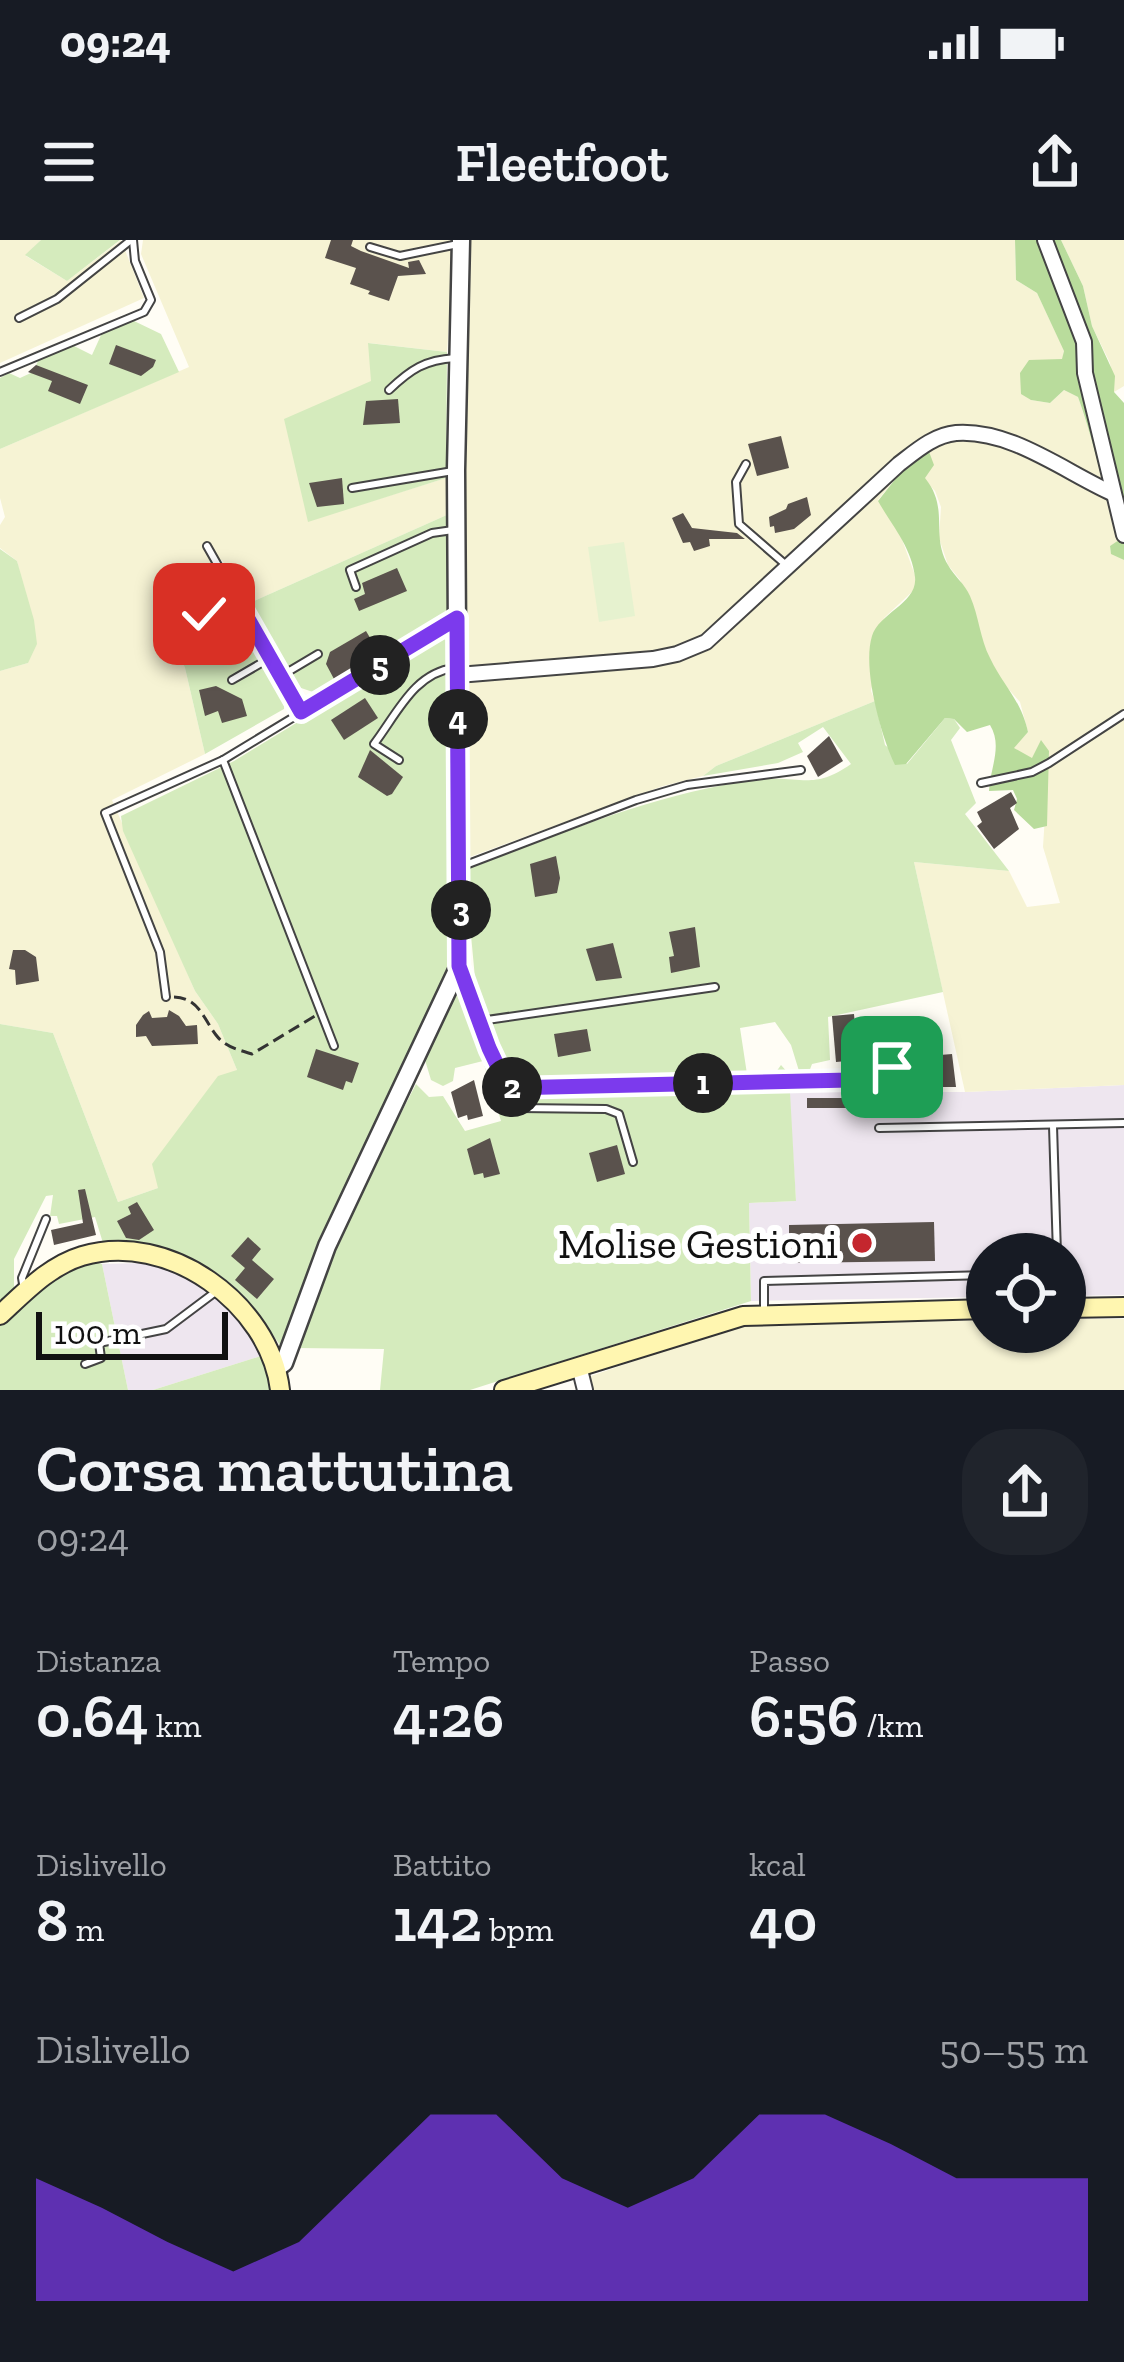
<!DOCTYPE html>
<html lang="it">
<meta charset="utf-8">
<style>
:root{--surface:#171b24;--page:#20242c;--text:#f1f3f6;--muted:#9ea1a6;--accent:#7c3aed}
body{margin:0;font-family:"Zilla Slab",serif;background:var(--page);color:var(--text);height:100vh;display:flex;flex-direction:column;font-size:45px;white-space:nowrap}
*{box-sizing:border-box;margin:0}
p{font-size:39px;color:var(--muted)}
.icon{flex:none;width:66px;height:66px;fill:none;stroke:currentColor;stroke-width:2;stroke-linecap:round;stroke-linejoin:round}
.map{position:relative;height:1150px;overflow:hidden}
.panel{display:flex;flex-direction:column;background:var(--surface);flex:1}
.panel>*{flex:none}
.tools{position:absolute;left:966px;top:993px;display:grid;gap:24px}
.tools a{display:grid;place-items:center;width:120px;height:120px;border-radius:50%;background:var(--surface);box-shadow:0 3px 9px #0004;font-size:60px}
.scale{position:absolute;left:36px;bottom:30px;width:192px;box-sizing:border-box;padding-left:12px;border:6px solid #111;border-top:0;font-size:33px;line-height:42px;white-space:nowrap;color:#111;-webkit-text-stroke:9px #fff;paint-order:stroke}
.pin{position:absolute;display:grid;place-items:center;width:102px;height:102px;color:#fff;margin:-51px;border-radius:24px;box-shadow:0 6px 18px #0006}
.km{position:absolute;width:60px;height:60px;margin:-30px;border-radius:50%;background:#222;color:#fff;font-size:33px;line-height:60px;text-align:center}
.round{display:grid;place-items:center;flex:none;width:126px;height:126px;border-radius:48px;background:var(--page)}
.head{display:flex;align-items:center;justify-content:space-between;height:204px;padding:0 36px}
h1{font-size:66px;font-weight:600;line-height:90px}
.figures{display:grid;grid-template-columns:repeat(3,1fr);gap:18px;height:204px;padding:12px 36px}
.figures div{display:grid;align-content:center}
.figures b{font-size:60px;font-weight:600}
.figures small{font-size:33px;font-weight:400}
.figures p{font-size:33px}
.chart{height:336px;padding:24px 36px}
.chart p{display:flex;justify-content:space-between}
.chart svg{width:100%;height:216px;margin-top:12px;fill:var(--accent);opacity:.7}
.status{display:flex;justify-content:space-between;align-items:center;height:84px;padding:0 60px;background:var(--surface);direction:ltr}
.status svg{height:33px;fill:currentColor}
header{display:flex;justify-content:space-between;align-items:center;height:156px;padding:0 36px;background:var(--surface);font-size:54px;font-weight:600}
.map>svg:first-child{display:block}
.industrial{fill:#eee6ef}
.farmland{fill:#f6f3d4}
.green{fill:#d5ebbd}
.forest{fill:#b9dc9c}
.pitch{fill:#e6f2cf}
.building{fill:#5a524d}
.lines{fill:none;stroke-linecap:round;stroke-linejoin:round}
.service-casing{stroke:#444;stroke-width:10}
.minor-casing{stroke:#444;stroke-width:18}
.tertiary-casing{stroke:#444;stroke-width:21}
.secondary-casing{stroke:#333;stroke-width:22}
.path{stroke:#333;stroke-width:3;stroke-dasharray:12 6;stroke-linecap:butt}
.service{stroke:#fff;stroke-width:6}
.minor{stroke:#fff;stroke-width:14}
.tertiary{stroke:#fff;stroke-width:16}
.secondary{stroke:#fff6b0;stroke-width:18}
.route-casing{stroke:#fff;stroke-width:24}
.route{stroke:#7c3aed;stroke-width:15}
.poi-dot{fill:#c4262e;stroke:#fff;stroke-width:4.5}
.labels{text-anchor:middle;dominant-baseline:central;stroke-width:12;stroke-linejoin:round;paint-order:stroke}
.poi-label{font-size:42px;fill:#111;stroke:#fff;text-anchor:end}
</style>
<div class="status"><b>09:24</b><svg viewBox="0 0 49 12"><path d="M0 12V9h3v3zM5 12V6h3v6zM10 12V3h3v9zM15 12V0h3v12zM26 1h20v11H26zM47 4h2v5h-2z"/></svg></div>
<header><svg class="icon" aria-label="menu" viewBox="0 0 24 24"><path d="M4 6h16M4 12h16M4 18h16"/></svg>Fleetfoot<svg class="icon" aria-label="share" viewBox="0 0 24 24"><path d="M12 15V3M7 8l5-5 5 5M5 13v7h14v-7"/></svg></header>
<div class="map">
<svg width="1124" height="1150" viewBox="0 0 1124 1150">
<rect width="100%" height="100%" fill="#fffdf5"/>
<!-- industrial -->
<g class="industrial">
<polygon points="1124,845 1124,1055 1065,1056 1065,1014 987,1014 987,1057 751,1061 749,963 796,961 789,852 965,852"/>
<polygon points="141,1023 172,1031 207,1049 245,1085 264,1115 153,1150 128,1150 102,1024"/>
</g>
<!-- farmland -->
<g class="farmland">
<polygon points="0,0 41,0 26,16 67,41 121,0 144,58 0,123"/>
<polygon points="143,0 454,0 447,112 369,103 372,141 308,281 446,238 449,274 247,364 222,320 161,349 164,358 160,366 185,428 205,514 112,560 195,751 218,784 237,830 158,948 118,962 53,793 0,784 0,431 28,423 24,351 17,321 0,308 0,285 5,277 0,258 0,209 189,127 141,14"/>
<polygon points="470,0 1015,0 1016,40 1037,53 1064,110 1063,119 1050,121 1031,160 1050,163 1064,150 1078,157 1104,236 1107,262 1119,301 1110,306 1111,313 1124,320 1124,845 965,852 914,622 1009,631 1027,667 1060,663 1043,607 1049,511 1032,519 1013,508 1028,492 1020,462 1003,443 986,413 960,340 948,325 939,298 941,267 935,251 908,223 878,260 900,294 916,338 914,350 884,378 871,451 875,461 716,526 703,536 663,546 467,618 465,202"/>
<polygon points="1061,0 1124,0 1124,146 1114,152 1110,123 1092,86 1083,46"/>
<polygon points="1065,1079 1124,1079 1124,1150 593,1150 591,1136 704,1097 763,1082 987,1080 987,1092 1065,1092"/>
</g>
<!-- green -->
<g class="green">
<polygon points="41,0 120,0 67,41 25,15"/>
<polygon points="132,80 161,94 179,132 0,209 0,138 9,133 20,138 33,132 38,121 72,105 92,115 102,93"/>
<polygon points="368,103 447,112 446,238 308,282 284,179 371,141"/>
<polygon points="449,274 449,372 316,453 295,446 247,364"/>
<polygon points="0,309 17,321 34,380 37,404 28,423 0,431"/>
<polygon points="216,335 284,453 284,469 205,514 185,428 160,366 164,358"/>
<path d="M439,396L449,402L452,718L446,741L346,943L282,1108C229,1029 199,1008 103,1003L95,977L59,984L57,976H50L53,955L46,956L14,1019V1048L0,1064V784L53,793L118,962L158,948L152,924L218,836L237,830L218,784L195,751L123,591L121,576L234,521Z"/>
<path d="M875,461L885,505L907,524L945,478L954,479L960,488L951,500L976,563L965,574L1009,631L914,622L943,752L828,777L830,820L812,824L809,832L799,831L791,805L775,782L740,788L747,834L776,832L781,825L789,834L796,961L749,963L751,1061L470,1150H380L384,1109L297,1108L333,1007L416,844L429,857L443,856L465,891L501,881L483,821L455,828L453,841L443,846L431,840L425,820L459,746L470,764L477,760L465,630C561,594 654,553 756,540C800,534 811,552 851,524L823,487L798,503L803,512L778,523L703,536L716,526Z"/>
<polygon points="94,1022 102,1024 128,1150 0,1150 0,1086 63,1031"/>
<polygon points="264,1115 272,1150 153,1150"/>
</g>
<!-- forest -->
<g class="forest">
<path d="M1015,0H1061L1083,46L1092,86L1115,136L1114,152L1124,163V320L1111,314L1110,306L1119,300C1104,252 1095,204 1078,157L1064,150L1050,163L1031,160L1021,154L1020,133L1029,120L1062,119L1064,111L1037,53L1016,40Z"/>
<path d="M928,209L934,225L925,238C950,269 930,294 948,325C954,336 965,344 970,356C979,376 980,399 990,418C1004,447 1021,460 1028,492L1014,508L1032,518L1041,500L1049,511L1047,586L1034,589L1014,570L1017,559L1013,550L989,551C990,528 1003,506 990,485L967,492L954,479L945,478L906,524L895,525C881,496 862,428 872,396C879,373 918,363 915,337C912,308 891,284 878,261L908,223Z"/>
</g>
<!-- pitch -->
<polygon class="pitch" points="624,302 635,376 599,382 588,307"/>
<!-- building -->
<g class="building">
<polygon points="331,0 353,0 351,6 361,11 409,28 408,22 419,20 426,34 398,36 389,61 368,54 370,51 350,44 356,28 325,18"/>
<polygon points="116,105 156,120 153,127 141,136 109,124"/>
<polygon points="36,125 88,145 80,164 48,151 52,141 28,132"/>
<polygon points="398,159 400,183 363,185 366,161"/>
<polygon points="781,196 789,228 757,236 748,204"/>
<polygon points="342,238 344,264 317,267 309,243"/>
<polygon points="807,257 811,275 794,289 775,293 774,286 770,287 769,277 786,269 788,264"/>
<polygon points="683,273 692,288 737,293 745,299 709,299 710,306 694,311 690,302 683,303 672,278"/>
<polygon points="397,328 407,351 359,371 354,359 365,354 362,343"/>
<polygon points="191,377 216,392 221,409 195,414 192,403 179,406 174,380"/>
<polygon points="366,391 379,413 334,439 326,424 330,412"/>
<polygon points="216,446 242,459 247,476 222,483 218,471 205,476 199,450"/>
<polygon points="365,458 378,478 344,500 331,480"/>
<polygon points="829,496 843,521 818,537 807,516"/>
<polygon points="370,510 403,537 392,554 387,556 358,537"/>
<polygon points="1011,552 1017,563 1010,568 1019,589 994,609 977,586 982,582 977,572"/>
<polygon points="556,616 560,638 557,653 535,657 530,624"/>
<polygon points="695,687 700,727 671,733 669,717 674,716 669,692"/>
<polygon points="613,703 622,738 596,741 586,709"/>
<polygon points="13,710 25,710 36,717 39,741 16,745 15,730 9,729"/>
<polygon points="169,770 179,776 186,786 197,785 198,804 152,806 146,796 136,797 136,785 143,775 149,771 152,778 167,777"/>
<polygon points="854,774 858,820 836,822 832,776"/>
<polygon points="587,789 591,811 558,817 554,794"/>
<polygon points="316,809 359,823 352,843 346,841 343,850 307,837"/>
<polygon points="952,814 956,847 930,847 931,868 807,868 807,858 895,858 895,835 943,835 940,815"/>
<polygon points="474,840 483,876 468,880 467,875 458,878 451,852"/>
<polygon points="490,898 500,934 484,938 483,933 474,935 467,909"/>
<polygon points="617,905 625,934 597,942 589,913"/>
<polygon points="85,949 96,995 54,1005 51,990 83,983 78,950"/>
<polygon points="137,962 154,990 139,1000 126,998 117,981 131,974 128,967"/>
<polygon points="934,982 935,1021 789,1023 789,985"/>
<polygon points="248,997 261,1009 252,1020 274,1039 257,1059 235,1040 245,1028 231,1016"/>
</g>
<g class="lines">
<defs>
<g id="service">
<polyline points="370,7 400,16 458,4"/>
<polyline points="19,78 57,59 131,0"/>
<polyline points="0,132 144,72 151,60 135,21 133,0"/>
<path d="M389,150C411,129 425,120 455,118"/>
<polyline points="746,224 736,242 739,284 785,324"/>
<polyline points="352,248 453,231"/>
<polyline points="207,306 301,472"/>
<polyline points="356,347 350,330 432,293 453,290"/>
<polyline points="204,373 235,355"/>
<polyline points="281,436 318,414"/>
<polyline points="232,440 270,418"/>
<polyline points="223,520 334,806"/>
<path d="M399,520L374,504C397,474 414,433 454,428"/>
<polyline points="981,543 1032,532 1049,523 1124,474"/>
<polyline points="463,626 636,560 687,545 801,530"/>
<polyline points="460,729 489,808 508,848 850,840 892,827 927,826"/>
<polyline points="166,757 160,712 105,573 223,520 454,380"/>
<polyline points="480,781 715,747"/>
<polyline points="508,848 519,868 606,869 619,874 633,922"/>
<polyline points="1053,886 1057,1014"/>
<polyline points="879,888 1124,883"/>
<polyline points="24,1050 22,1038 46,979"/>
<polyline points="764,1069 764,1041 987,1035"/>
<polyline points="85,1124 101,1118 99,1103 166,1089 218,1050"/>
</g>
<g id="minor">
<polyline points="1045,0 1084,102 1085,133 1124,295"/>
<path d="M458,435L653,419L677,414L706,402L899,224C916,211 934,195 956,193C1011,189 1065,232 1112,253"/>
<polyline points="579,1126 585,1150"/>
</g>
<polyline id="tertiary" points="277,1128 284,1123 327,1006 459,726 456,230 461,0"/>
<g id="secondary">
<polyline points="1065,1068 1124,1067"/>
<path d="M0,1075C25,1052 49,1026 82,1016C168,990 270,1064 280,1150"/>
<polyline points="504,1150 743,1076 987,1069"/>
</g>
</defs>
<!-- service casing -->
<use href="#service" class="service-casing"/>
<!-- minor casing -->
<use href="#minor" class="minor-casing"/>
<!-- tertiary casing -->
<use href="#tertiary" class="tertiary-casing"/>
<!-- secondary casing -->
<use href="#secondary" class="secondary-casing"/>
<!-- path -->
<path class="path" d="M174,757C199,758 203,778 216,795C225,807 239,810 252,814L315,776"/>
<!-- service -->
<use href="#service" class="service"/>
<!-- minor -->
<use href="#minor" class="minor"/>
<!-- tertiary -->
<use href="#tertiary" class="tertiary"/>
<!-- secondary -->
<use href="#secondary" class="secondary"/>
</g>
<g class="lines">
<defs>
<polyline id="route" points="204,374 235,356 301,472 457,378 459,726 489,808 508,848 850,840 892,827"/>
</defs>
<!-- route casing -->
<use href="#route" class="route-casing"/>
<!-- route -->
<use href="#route" class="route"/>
</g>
<!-- markers -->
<circle class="poi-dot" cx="862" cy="1003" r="12"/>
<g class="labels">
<!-- poi labels -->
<g class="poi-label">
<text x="838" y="1003">Molise Gestioni</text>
</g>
</g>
</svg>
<div class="tools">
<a><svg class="icon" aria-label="locate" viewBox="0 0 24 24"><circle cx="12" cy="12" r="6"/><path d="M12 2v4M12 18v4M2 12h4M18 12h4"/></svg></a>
</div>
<div class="scale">100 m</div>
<div class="pin" style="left:892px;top:827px;background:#1e9e55"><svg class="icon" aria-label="arrive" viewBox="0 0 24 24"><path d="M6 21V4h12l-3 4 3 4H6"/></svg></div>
<div class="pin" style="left:204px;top:374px;background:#d93025"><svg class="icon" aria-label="check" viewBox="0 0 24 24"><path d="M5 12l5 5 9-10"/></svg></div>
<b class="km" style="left:703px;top:843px">1</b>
<b class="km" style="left:512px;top:847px">2</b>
<b class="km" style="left:461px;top:670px">3</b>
<b class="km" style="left:458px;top:479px">4</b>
<b class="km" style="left:380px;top:425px">5</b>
</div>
<section class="panel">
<div class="head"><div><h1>Corsa mattutina</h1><p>09:24</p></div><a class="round"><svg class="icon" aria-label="share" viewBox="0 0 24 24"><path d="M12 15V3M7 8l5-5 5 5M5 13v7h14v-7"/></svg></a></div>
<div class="figures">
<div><p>Distanza</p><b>0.64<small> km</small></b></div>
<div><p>Tempo</p><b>4:26</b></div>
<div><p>Passo</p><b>6:56<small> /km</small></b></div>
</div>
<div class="figures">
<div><p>Dislivello</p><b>8<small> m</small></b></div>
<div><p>Battito</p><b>142<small> bpm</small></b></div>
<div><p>kcal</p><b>40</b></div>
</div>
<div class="chart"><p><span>Dislivello</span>50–55 m</p>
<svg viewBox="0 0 160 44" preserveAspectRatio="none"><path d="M0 44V19L10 25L20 32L30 38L40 32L50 19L60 6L70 6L80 19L90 25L100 19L110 6L120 6L130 12L140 19L150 19L160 19V44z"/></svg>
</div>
</section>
